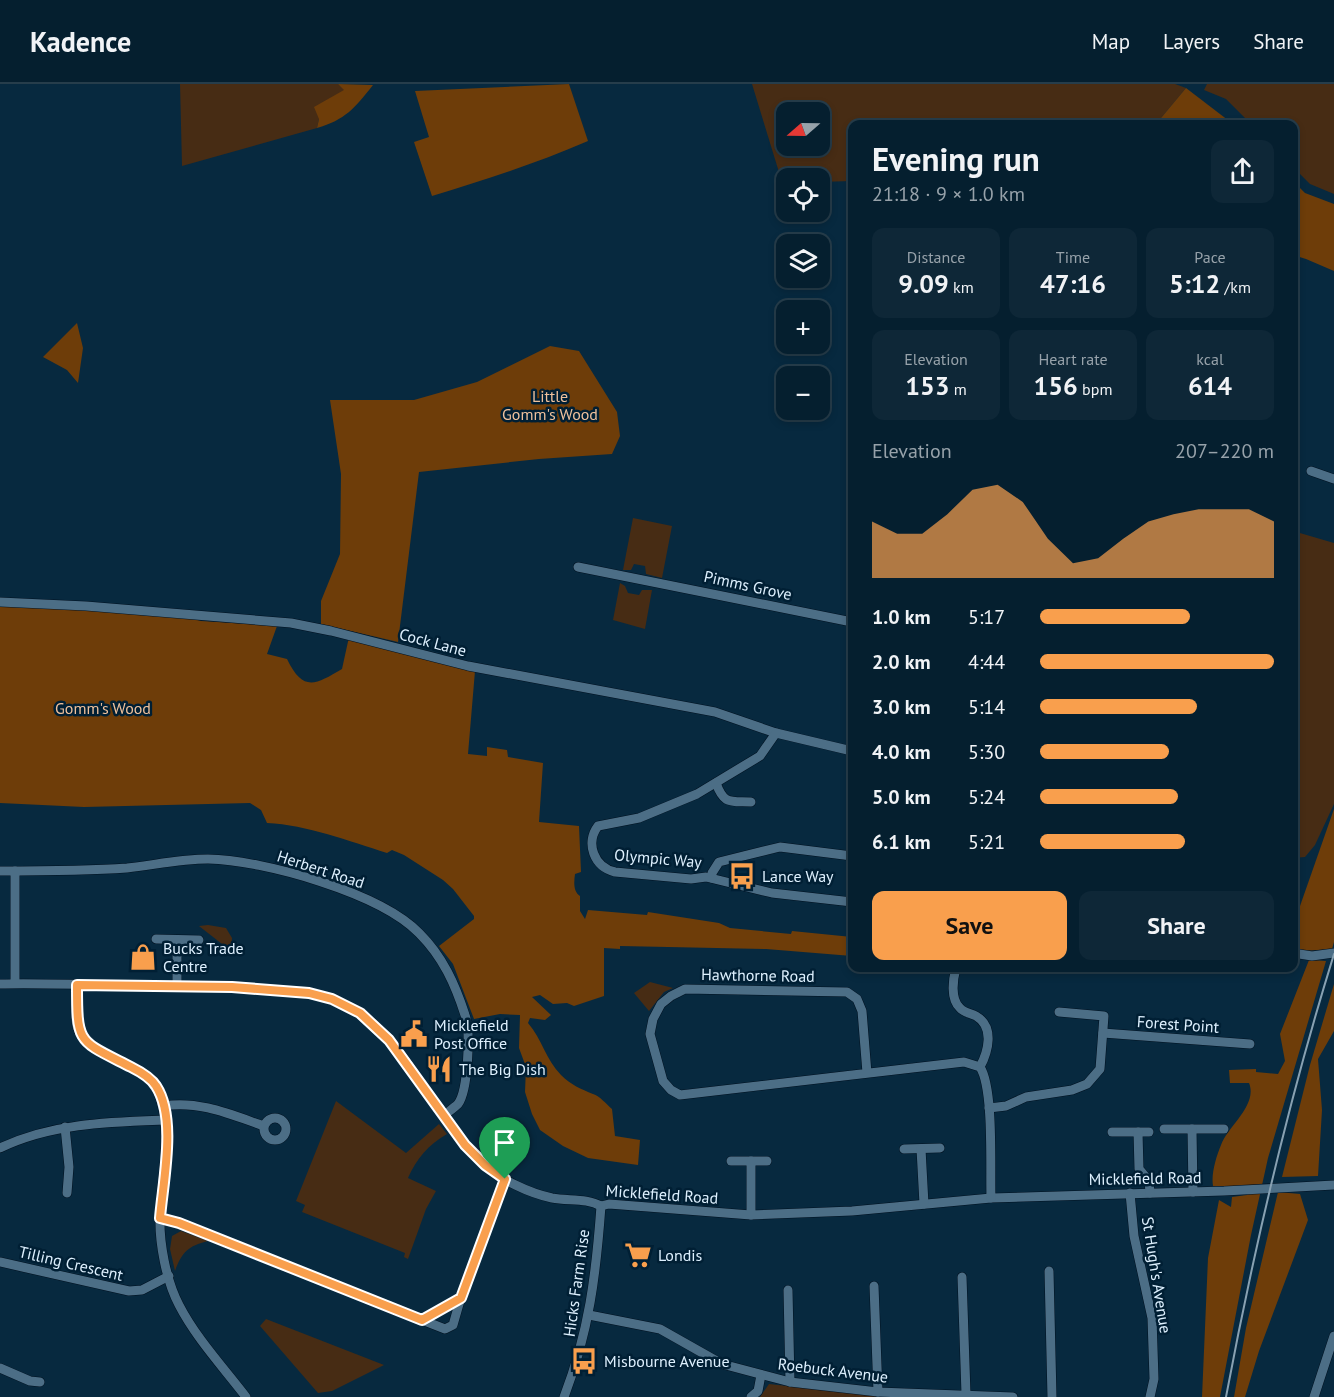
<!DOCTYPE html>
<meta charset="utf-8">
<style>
:root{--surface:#051f2f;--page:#0e2737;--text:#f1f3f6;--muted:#97a2aa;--line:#263d4b;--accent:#f99f4d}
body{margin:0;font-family:"PT Sans",sans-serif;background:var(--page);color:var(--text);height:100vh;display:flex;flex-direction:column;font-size:22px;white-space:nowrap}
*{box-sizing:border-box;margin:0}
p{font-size:20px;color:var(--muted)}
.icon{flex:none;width:33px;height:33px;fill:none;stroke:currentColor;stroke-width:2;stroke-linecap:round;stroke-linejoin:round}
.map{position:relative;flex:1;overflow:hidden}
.side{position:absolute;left:848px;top:36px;width:450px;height:852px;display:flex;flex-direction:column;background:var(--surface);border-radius:12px;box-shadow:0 3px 9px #0003,0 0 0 2px var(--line)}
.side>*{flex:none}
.needle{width:39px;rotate:250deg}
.tools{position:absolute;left:776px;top:18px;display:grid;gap:12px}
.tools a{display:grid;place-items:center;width:54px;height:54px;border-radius:12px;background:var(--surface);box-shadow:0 3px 9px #0003,0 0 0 2px var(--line);font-size:30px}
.pin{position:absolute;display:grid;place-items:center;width:51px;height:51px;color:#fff;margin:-62px -26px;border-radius:50% 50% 50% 0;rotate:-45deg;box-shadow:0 0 6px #0007}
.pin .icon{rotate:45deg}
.round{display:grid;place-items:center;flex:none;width:63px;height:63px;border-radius:12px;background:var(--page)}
.head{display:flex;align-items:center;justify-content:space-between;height:102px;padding:0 24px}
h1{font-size:33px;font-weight:800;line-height:45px}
.metrics{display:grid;grid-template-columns:repeat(3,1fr);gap:9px;height:102px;padding:6px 24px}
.metrics div{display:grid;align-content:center;border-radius:12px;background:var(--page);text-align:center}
.metrics b{font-size:26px;font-weight:800}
.metrics small{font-size:16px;font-weight:400}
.metrics p{font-size:16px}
.chart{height:168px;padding:12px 24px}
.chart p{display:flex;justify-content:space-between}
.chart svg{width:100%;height:108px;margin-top:6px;fill:var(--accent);opacity:.7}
.button{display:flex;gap:12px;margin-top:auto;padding:12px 24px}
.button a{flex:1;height:69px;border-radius:12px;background:var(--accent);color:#111;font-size:24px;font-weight:800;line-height:69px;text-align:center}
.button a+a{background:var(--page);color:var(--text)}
ul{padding:0 24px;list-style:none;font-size:20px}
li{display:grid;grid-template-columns:96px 72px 1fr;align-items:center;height:45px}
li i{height:15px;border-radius:8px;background:var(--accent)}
header{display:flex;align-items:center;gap:36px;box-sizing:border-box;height:84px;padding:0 30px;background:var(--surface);border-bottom:2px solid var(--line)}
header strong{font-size:28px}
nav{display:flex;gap:33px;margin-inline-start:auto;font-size:21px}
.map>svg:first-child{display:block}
.green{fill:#472c14;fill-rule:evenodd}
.forest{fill:#6e3d09}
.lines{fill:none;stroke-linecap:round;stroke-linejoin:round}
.minor-casing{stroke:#001120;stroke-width:10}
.minor{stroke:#4c6e86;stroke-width:9}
.rail{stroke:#88a1b2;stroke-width:2}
.route-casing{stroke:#fff;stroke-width:12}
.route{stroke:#f99f4d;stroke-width:8}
.labels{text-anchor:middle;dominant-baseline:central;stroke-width:5;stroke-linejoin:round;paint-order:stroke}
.park-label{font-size:16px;fill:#efc19c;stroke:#001f34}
.street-label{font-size:16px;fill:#ddf0fe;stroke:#001f34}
.poi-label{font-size:16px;fill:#ddf0fe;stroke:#001f34;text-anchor:start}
</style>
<header>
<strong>Kadence</strong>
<nav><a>Map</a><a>Layers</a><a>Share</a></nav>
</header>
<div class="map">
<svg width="1334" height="1313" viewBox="0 0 1334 1313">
<rect width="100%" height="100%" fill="#07293f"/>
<!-- green -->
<g class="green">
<polygon points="180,0 338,0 345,6 319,35 317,44 182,82"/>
<path d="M752,0H1175L1186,4L1156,40H852V97L819,98V94H786V98H782ZM786,28H819V62H786Z"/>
<polygon points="1207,0 1334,0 1334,110 1310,100 1293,83 1293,40 1251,40 1226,15 1204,6"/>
<polygon points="633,434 672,442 662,494 646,490 645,482 634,480 631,486 623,486"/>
<polygon points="1293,447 1334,459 1334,720 1315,761 1305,773 1293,774"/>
<polygon points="620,499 625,502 628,509 639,511 642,506 652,506 645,545 613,536"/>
<polygon points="208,841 226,844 232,854 231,867 199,842"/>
<polygon points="650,898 673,904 664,908 649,927 634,909"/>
<path d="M336,1017L406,1069L439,1040L447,1050C428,1061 417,1074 408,1094L436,1107L426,1125L408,1175L404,1173L405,1169L302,1128L305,1121L296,1117Z"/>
<path d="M181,1147L208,1157C188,1162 182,1168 175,1187L170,1165L172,1152Z"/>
<polygon points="266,1235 384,1281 332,1307 318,1309 260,1242"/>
<polygon points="769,1300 879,1312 978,1313 760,1313"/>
</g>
<!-- forest -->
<g class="forest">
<path d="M338,0L373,1C355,24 345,36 317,44L319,35L314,23L344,6Z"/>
<path d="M569,0L588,57C537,79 485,96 432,112L414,58L429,53L415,7Z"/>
<polygon points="1186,4 1233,40 1156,40"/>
<polygon points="1293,97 1305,109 1334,120 1334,187 1306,175 1293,171"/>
<polygon points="77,239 83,264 78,299 67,286 43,273"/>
<polygon points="550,262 579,267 617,328 620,352 612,370 539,375 419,388 398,558 321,540 321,517 340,470 341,390 330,316 414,316 477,298"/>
<path d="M0,521L133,529L147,532L158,531L187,533L201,537L277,542L267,570L287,575C303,608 315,601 342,585L349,553L475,587L468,670L487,672V663L507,666L508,673L543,679L539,738L579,742L581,788L575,790C574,798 573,807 580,812V827L585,835L588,826L647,831L648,828L719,839L730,844L791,850L792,847L852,853V872L766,865L620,862V865L604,864V912L574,922L567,919L553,920L540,911L532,913L551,931L545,936L530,934L528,939C542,955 546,976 561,991C571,1001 581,1005 593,1010C600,1012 606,1020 612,1025L615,1052L640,1056L638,1081L588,1074L563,1062L540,1046L532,1030L525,1008L526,983L519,964L520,931L500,930L474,935L453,880L439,862L474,835V832L453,805L443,796L404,771L392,766L387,769C349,757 307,741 267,739L261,726L250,719L84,723L0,719Z"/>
<polygon points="1334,725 1334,858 1332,865 1302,867 1293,860 1293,842"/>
<path d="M1309,876L1326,877L1268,1074L1251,1151L1220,1313H1202L1208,1174L1219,1116L1231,1123L1232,1113L1247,1111L1248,1102H1213C1211,1090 1216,1073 1221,1061C1228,1042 1258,1021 1249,999H1230L1229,986L1256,985V988L1278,990L1285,977L1280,950Z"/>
<polygon points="1334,900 1334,947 1318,975 1322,1026 1318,1092 1282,1093 1310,981"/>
<polygon points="1278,1108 1300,1110 1308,1136 1259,1267 1245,1313 1234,1313 1246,1244"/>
</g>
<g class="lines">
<defs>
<g id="minor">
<polyline points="1311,387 1334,395"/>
<polyline points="578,483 852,538"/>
<polyline points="0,518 86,522 291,539 331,547 468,582 715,628 776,649 852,667"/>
<path d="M776,649L760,672L697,710L639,734L598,742C585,759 594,783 615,788L691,795L706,793L772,809L852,818"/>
<path d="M716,699C724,721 730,717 751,718"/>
<path d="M0,787C42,787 85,787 127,784C154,781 181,775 208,775C264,776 380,809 419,849C443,873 455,900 465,931C471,947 468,1007 458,1020C454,1024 448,1028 443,1032"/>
<polyline points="15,787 15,899"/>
<polyline points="712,794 712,789 719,778 780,763 852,772"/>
<polyline points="156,855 199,856"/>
<polyline points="177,856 177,902"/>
<polyline points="1293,869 1312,872 1334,869"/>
<path d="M956,884C953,895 950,915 960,924C964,929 971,929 976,932C995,943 988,968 980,983"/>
<path d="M0,900C42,899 85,901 127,901C170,902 212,902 255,905C291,907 329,908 360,929C411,966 436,1037 484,1080C501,1096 529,1109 552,1114C569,1117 587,1114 601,1122L609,1120L751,1131L852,1127L991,1114L1224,1107L1334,1101"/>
<path d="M77,901C77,913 74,930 77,942C87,978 145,975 157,1005C174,1046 162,1089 160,1131C159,1159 166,1196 179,1221C196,1254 223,1283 246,1313"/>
<polyline points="1103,949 1250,960"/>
<path d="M867,989L862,927L857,915L847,908L685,905L671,912L661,920L653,935L650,950L663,997L671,1006L680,1011L964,978L980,983C994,1004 990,1085 991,1114"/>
<path d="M164,1022C198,1016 232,1031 264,1042"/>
<polyline points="989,1024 1006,1022 1026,1013 1072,1006 1087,1000 1100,985 1104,932 1059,928"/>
<circle cx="275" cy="1045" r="11"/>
<polyline points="65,1043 69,1083 67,1109"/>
<polyline points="1164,1045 1224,1045"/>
<polyline points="1192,1045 1193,1108"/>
<polyline points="1112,1048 1149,1048"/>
<polyline points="1138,1048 1139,1085 1149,1097 1150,1109"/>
<path d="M0,1064C52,1039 110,1038 166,1036"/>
<polyline points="904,1065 940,1064"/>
<polyline points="921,1065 924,1120"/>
<polyline points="731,1077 767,1077"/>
<polyline points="751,1077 751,1131"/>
<polyline points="1130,1109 1134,1152 1152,1234 1154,1295 1150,1313"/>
<polyline points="160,1134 179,1139 422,1236 461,1213 505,1095"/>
<polyline points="0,1178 129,1207 142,1206 169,1192"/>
<polyline points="1049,1187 1052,1313"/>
<polyline points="962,1193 966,1310"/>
<polyline points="874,1202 878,1308"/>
<polyline points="788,1206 790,1298"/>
<polyline points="589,1231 660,1245 722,1280 790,1298 878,1308 1013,1313"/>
<polyline points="422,1236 445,1245 453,1241 461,1213"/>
<polyline points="0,1284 30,1297 40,1298"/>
<path d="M564,1313C589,1248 596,1191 601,1122"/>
<polyline points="751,1313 758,1307 761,1291"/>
<polyline points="1314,1313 1334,1252"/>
</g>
</defs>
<!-- minor casing -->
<use href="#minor" class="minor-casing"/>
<!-- minor -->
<use href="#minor" class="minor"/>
<!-- rail -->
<path class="rail" d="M1226,1313C1254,1164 1289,1015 1334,870"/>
</g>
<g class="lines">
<defs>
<path id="route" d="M77,901L232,903L309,909L332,915L360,929L389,956L465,1061L485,1081L505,1095L461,1214L422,1236L179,1139L160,1134C163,1097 177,1034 156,1002C151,994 139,987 131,983C78,956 77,961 77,901Z"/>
</defs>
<!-- route casing -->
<use href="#route" class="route-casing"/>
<!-- route -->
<use href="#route" class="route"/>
</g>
<!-- icons -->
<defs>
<symbol id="bus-bare" viewBox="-9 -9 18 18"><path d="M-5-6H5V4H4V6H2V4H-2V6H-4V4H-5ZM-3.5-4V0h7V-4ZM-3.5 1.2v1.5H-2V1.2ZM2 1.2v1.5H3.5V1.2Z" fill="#f99f4d" stroke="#001f34" stroke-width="2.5" paint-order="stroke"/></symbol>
<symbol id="shop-bare" viewBox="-9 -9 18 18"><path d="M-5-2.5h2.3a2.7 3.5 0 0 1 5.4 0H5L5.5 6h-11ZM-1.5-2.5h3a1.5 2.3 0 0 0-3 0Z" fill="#f99f4d" stroke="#001f34" stroke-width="2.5" paint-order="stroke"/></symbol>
<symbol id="civic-bare" viewBox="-9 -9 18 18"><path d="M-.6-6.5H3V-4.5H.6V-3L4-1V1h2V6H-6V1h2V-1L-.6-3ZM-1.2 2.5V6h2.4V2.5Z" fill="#f99f4d" stroke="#001f34" stroke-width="2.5" paint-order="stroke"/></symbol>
<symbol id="restaurant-bare" viewBox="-9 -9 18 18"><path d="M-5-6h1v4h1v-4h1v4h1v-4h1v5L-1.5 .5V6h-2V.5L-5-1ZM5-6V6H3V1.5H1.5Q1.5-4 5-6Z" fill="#f99f4d" stroke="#001f34" stroke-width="2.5" paint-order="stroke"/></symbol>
<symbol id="supermarket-bare" viewBox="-9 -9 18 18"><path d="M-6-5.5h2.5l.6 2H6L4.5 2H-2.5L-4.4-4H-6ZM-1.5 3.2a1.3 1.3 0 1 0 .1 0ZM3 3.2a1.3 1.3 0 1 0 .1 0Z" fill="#f99f4d" stroke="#001f34" stroke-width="2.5" paint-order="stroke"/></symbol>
</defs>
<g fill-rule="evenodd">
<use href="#bus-bare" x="723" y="773" width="38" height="38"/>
<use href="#shop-bare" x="124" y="854" width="38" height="38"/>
<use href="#civic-bare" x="395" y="931" width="38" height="38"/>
<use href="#restaurant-bare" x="420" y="966" width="38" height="38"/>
<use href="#supermarket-bare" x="619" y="1152" width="38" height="38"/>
<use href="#bus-bare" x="565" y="1258" width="38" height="38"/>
</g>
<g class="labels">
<!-- park labels -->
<g class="park-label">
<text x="550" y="312">Little<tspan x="550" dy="18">Gomm's Wood</tspan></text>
<text x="103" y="624">Gomm's Wood</text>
</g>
<!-- street labels -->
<g class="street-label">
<text transform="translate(748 501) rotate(12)">Pimms Grove</text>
<text transform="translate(433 558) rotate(15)">Cock Lane</text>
<text transform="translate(658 774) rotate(5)">Olympic Way</text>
<text transform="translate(321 785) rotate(18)">Herbert Road</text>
<text transform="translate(758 891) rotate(1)">Hawthorne Road</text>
<text transform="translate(1178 940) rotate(4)">Forest Point</text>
<text transform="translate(1145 1094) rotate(-1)">Micklefield Road</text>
<text transform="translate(662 1110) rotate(4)">Micklefield Road</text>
<text transform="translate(71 1179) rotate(13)">Tilling Crescent</text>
<text transform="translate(1157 1191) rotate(81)">St Hugh's Avenue</text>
<text transform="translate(576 1199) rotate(-82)">Hicks Farm Rise</text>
<text transform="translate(833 1286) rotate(7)">Roebuck Avenue</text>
</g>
<!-- poi labels -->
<g class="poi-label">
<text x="762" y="792">Lance Way</text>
<text x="163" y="864">Bucks Trade<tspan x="163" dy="18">Centre</tspan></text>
<text x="434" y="941">Micklefield<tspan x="434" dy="18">Post Office</tspan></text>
<text x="459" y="985">The Big Dish</text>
<text x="658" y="1171">Londis</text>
<text x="604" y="1277">Misbourne Avenue</text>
</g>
</g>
</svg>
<div class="tools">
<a><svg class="needle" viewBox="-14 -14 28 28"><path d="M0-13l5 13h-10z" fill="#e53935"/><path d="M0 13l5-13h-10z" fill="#97a2aa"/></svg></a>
<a><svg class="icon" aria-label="locate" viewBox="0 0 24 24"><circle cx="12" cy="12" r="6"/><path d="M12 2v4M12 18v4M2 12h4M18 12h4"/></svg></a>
<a><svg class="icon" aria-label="layers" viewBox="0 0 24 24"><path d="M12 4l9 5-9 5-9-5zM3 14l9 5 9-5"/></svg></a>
<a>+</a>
<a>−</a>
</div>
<div class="pin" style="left:505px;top:1095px;background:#1e9e55"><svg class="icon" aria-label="arrive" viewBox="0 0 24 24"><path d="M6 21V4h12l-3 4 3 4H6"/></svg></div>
<section class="side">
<div class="head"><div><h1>Evening run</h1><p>21:18 · 9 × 1.0 km</p></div><a class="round"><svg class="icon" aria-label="share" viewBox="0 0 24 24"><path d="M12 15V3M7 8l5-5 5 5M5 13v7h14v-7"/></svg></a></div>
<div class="metrics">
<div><p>Distance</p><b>9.09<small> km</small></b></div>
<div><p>Time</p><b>47:16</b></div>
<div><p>Pace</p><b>5:12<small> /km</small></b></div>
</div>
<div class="metrics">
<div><p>Elevation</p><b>153<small> m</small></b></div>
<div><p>Heart rate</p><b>156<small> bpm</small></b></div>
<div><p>kcal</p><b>614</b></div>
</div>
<div class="chart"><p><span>Elevation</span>207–220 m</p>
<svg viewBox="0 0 160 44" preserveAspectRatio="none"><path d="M0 44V21L10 26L20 26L30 18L40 8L50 6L60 13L70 28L80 38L90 36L100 28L110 21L120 18L130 16L140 16L150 16L160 21V44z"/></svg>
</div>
<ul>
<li><b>1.0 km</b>5:17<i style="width:64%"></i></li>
<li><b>2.0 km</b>4:44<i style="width:100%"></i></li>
<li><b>3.0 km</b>5:14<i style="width:67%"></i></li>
<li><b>4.0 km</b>5:30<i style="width:55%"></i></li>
<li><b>5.0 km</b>5:24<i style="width:59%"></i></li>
<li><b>6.1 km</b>5:21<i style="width:62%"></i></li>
</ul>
<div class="button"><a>Save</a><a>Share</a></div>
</section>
</div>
